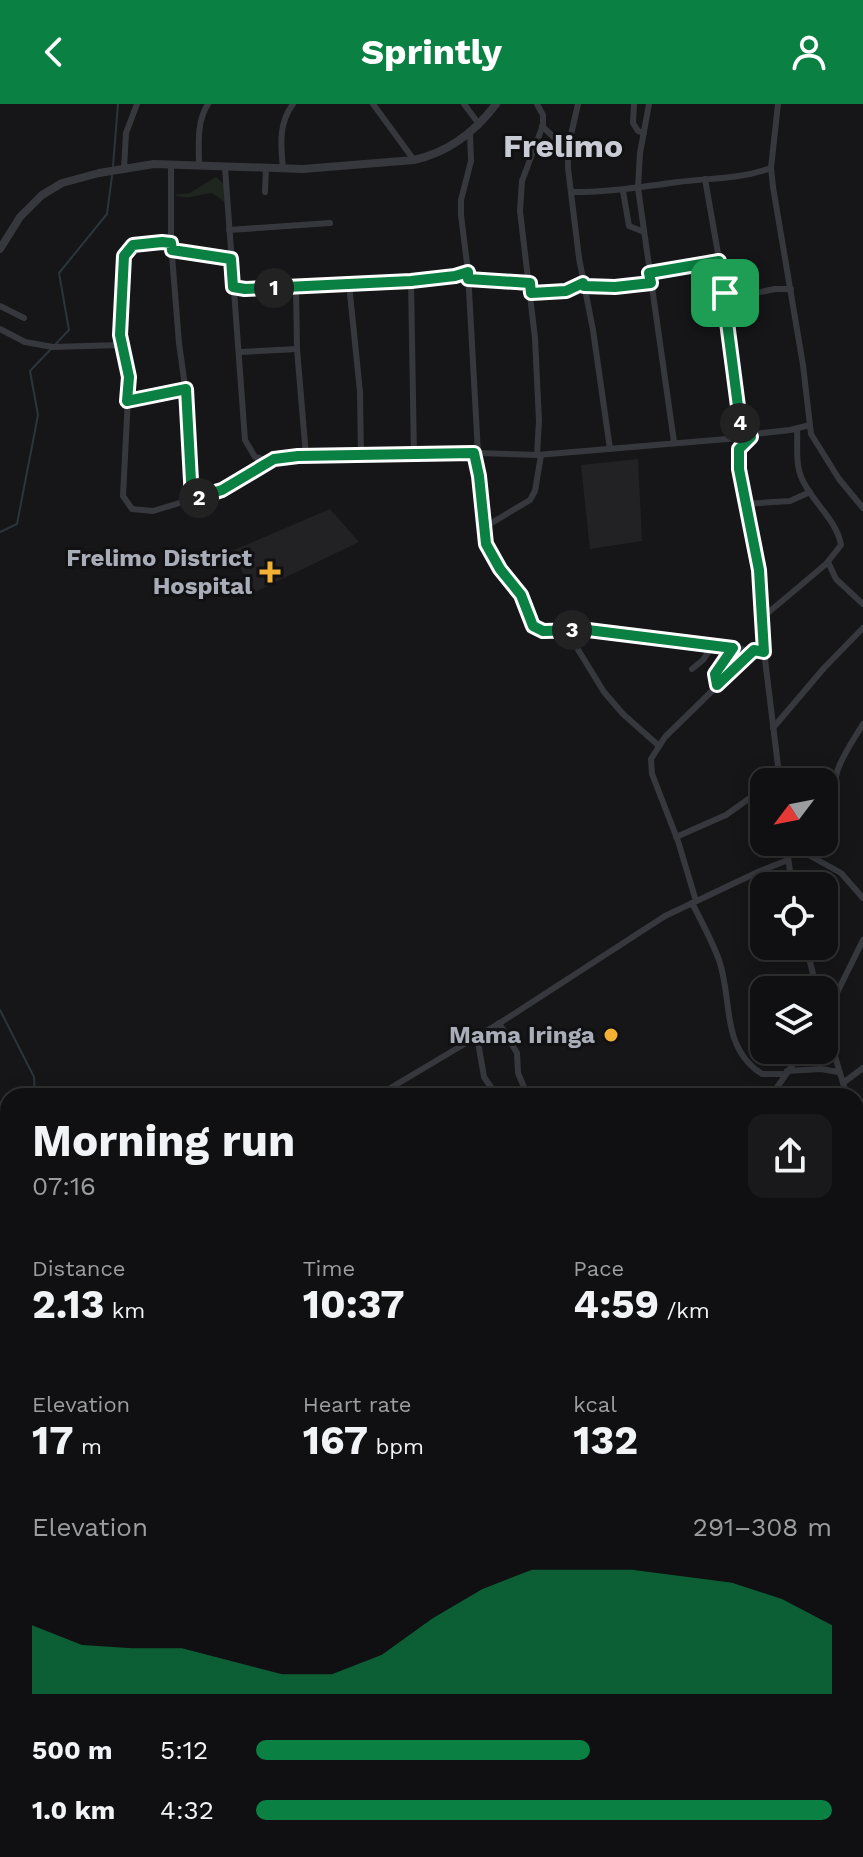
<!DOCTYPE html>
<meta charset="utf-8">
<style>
:root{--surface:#101012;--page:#19191b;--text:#f1f3f6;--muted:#9c9d9f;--line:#303032;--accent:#0b8043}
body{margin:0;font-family:"Work Sans",sans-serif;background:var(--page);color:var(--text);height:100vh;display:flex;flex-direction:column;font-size:30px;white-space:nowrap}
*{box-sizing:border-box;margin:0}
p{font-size:26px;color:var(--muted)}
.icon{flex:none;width:44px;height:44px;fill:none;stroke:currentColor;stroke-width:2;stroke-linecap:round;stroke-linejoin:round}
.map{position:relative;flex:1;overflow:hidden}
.side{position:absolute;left:0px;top:984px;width:864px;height:770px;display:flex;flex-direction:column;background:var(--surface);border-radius:24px 24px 0 0;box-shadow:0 4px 20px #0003,0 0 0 2px var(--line)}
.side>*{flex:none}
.needle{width:52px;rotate:238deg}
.fabs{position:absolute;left:750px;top:664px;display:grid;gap:16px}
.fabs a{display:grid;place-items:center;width:88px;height:88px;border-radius:16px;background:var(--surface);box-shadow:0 4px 20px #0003,0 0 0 2px var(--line);font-size:40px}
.pin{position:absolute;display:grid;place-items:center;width:68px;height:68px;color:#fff;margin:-34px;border-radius:16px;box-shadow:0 4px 12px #0006}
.km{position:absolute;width:40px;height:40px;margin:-20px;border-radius:50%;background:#222;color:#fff;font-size:22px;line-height:40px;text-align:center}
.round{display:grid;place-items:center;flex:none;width:84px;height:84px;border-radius:16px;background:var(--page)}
.headline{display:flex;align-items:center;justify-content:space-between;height:136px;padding:0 32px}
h1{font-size:44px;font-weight:700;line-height:60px}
.stats{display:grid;grid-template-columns:repeat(3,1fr);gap:12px;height:136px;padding:8px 32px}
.stats div{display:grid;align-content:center}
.stats b{font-size:40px;font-weight:700}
.stats small{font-size:22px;font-weight:400}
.stats p{font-size:22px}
.chart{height:224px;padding:16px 32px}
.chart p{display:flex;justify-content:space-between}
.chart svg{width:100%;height:144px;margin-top:8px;fill:var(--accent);opacity:.7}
ul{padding:0 32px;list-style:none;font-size:26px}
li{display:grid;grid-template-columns:128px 96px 1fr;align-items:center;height:60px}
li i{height:20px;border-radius:10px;background:var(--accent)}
header{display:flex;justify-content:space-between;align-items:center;height:104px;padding:0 32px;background:var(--accent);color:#fff;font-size:36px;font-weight:700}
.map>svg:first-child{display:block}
.built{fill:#222225}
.green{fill:#1e261f}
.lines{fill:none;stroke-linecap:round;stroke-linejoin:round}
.stream{stroke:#2c353c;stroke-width:2}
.minor{stroke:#37383d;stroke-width:6}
.tertiary{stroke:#37383d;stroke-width:8}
.route-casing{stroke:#fff;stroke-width:16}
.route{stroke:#0b8043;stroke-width:10}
.poi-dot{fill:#f2b134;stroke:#111113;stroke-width:3}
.labels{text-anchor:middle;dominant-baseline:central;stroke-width:6;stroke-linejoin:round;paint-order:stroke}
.poi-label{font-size:24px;font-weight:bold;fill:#a8adb8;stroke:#111113;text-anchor:end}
.district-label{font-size:32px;font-weight:bold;fill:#c9ccd4;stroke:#111113}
</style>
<header><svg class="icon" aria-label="back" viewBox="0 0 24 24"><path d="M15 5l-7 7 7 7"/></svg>Sprintly<svg class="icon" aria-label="person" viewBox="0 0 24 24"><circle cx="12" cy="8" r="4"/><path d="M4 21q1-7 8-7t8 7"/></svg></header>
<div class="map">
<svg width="863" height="1753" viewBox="0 0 863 1753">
<rect width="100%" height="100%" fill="#161618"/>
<!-- built -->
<g class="built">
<polygon points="638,355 642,437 590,445 581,361"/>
<polygon points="330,405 359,438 253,489 232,447"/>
</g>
<!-- green -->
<path class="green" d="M216,73L224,80L226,99L212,89C198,90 187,97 174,91L190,89Z"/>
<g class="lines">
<!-- stream -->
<g class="stream">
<polyline points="113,62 118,0"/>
<polyline points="0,428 17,420 38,311 30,267 69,226 59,169 107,110 112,72"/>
<polyline points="0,906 34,973 35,992"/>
<polyline points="156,1753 158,1746"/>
</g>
<!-- minor -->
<g class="minor">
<polyline points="373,0 414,56"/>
<polyline points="464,0 479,20"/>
<polyline points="578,0 568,44 568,64 579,154 593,226 610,345"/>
<polyline points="634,0 633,19 638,27 644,29"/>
<polyline points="649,0 640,49 638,84 674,338"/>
<polyline points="778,0 771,64 773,83 803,261 811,330 839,375 863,404"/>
<polyline points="542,22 568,47"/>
<polyline points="470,29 471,57 461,96 461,111 468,168 478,349"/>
<polyline points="171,61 171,139 179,239 187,297 192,395"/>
<path d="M199,62C199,41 196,19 208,0"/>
<polyline points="225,64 245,336 255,353 262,355 298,352 478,349 537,351 751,333"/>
<polyline points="124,65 126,29 137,0"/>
<path d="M283,65C281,42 278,20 293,0"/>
<polyline points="705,75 726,195 742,333"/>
<polyline points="623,87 629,122 644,128"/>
<polyline points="265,88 266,65"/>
<path d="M571,88C608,88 642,83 678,78C710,74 741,75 771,64"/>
<polyline points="229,126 330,119"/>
<polyline points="171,139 133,141 124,152 120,214 120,241 129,273 123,392 132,405 153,407 222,386 274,355"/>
<polyline points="172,146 231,155"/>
<polyline points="649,169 719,157"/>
<polyline points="702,173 711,176 718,186 725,189"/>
<polyline points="468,175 530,179"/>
<polyline points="411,177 414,352"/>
<polyline points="349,180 360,288 361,352"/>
<polyline points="584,182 615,183 651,179"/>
<polyline points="233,183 245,185 411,177 455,172 468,168"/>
<polyline points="296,183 297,245 306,352"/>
<polyline points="531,189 566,187 583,179"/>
<polyline points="726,195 775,185 791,185"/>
<polyline points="0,202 24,214"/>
<polyline points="0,225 25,238 53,243 120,241"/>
<polyline points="240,248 297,245"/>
<polyline points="127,297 186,285"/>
<polyline points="474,349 479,372 486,440 500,465 521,491 533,522 543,527 588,526 764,548"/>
<polyline points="537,351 539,317 535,234 520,107 522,77 543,21 543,11 537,0"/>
<polyline points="745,400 790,397 810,388"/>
<polyline points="483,424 530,396 535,387 541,351"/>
<polyline points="828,458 836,475 863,500"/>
<path d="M763,513L826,460L841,441C837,416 812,398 802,375C795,360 798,341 797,325"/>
<polyline points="566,526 604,588 623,610 658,641"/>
<polyline points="692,565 703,556 713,541"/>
<polyline points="717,581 715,570 733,544"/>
<polyline points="773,624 824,564 863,524"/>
<polyline points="780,678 763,539 759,466 746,411 738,354 742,339 754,330 790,326 810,321"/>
<path d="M824,707C833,692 833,681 838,665C844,649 854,635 863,620"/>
<polyline points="676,733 726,711 764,684"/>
<polyline points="786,738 792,782"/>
<polyline points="796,744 841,769 863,794"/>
<polyline points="794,745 806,738"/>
<polyline points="696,797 678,737 652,670 651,655 665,633 753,547"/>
<path d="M692,799C702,818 712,837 719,856C733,896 720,943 762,970H785"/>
<polyline points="806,842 817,886"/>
<polyline points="824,906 831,901 863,836"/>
<polyline points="824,916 847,992"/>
<polyline points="499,919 517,949 518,969 524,983 523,992"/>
<polyline points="477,932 484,973 497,992"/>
<polyline points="787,967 821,965 838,968"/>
<polyline points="843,979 863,964"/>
<polyline points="377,992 503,917 665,812 760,767 788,756"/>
<polyline points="771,992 803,946"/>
<polyline points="856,1047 863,1084"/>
<polyline points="856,1131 863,1133"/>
<polyline points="0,1135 8,1134"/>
<polyline points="0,1171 7,1169"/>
<polyline points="0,1180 8,1190"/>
<polyline points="0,1212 8,1219"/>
<polyline points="856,1233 863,1229"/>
<polyline points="856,1282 863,1279"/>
<polyline points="0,1349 8,1343"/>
<polyline points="0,1473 8,1473"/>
<polyline points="856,1475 863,1470"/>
<polyline points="856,1514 863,1514"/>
<polyline points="856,1584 863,1583"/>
<polyline points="3,1611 8,1588"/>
<polyline points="0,1712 8,1712"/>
<polyline points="55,1746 56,1753"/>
<polyline points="640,1746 641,1753"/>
<polyline points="301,1753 318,1746"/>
<polyline points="502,1753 504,1746"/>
<polyline points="733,1753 734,1746"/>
<polyline points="815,1753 822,1746"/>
</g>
<!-- tertiary -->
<path class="tertiary" d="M0,145L20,113L42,91L62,79L99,69L154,60L303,65L414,56C449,48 475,28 496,0"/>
</g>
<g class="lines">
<defs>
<polygon id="route" points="162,138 171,139 172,146 231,155 233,183 245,185 411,177 455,172 468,168 468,175 530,179 531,189 566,187 583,179 584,182 615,183 651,179 649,169 719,157 742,333 751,333 739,345 739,365 759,466 764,548 754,546 717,581 715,570 733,544 588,526 543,527 533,522 521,491 500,465 486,440 479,372 474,349 298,352 274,355 222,386 192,395 186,285 127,297 129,273 120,231 124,152 133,141"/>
</defs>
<!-- route casing -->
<use href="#route" class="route-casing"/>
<!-- route -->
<use href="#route" class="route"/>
</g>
<!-- markers -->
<g class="poi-dot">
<path d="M266 456h8v8h8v8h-8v8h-8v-8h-8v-8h8z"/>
<circle cx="611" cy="931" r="8"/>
</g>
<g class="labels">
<!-- poi labels -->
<g class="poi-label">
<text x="252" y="454">Frelimo District<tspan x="252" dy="28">Hospital</tspan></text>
<text x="595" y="931">Mama Iringa</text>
</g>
<!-- district labels -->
<g class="district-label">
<text x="563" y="42">Frelimo</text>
</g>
</g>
</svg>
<div class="fabs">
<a><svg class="needle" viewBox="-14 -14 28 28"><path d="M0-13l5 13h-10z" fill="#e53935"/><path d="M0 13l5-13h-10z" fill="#9c9d9f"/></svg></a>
<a><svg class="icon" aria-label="locate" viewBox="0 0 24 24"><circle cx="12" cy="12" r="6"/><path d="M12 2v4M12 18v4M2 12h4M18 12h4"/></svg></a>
<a><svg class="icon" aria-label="layers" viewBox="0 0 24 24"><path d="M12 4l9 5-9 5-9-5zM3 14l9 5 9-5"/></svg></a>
</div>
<div class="pin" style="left:725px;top:189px;background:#1e9e55"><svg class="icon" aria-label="arrive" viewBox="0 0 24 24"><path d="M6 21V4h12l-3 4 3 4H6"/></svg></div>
<b class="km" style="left:274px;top:184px">1</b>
<b class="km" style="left:199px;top:394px">2</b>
<b class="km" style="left:572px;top:526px">3</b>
<b class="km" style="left:740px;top:319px">4</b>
<section class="side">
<div class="headline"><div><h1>Morning run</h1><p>07:16</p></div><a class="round"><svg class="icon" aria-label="share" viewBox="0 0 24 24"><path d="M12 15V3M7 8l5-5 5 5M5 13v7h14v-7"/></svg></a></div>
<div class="stats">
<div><p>Distance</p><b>2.13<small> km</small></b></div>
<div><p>Time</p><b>10:37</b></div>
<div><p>Pace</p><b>4:59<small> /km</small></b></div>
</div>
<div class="stats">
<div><p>Elevation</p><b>17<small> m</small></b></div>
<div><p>Heart rate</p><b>167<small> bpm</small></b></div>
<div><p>kcal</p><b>132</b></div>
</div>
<div class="chart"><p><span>Elevation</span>291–308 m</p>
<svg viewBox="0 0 160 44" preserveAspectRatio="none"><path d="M0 44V23L10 29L20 30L30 30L40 34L50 38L60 38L70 32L80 21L90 12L100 6L110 6L120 6L130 8L140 10L150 15L160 23V44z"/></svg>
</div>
<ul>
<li><b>500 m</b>5:12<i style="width:58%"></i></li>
<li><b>1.0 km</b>4:32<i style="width:100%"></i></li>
</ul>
</section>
</div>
